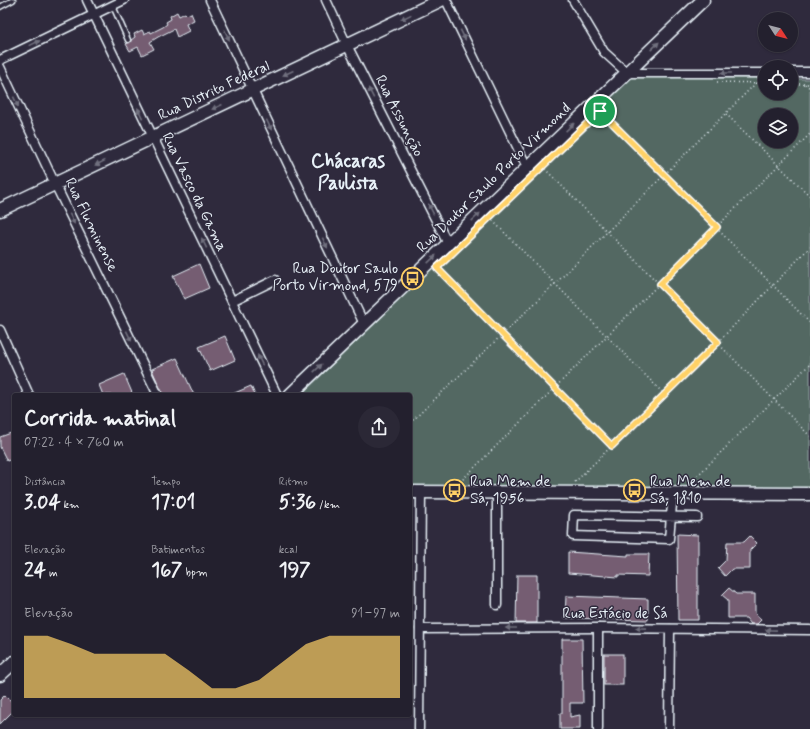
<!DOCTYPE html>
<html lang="pt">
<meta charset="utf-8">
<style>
:root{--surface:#23202e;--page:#2b2836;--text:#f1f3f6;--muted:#a3a3aa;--line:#403e4a;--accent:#ffd166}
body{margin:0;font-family:Mynerve,sans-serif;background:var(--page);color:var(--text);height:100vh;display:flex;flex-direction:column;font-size:15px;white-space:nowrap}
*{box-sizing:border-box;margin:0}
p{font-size:13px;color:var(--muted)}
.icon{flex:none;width:22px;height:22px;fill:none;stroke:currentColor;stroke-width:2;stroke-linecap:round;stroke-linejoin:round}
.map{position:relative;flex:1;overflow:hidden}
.drawer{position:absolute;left:12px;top:393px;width:400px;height:324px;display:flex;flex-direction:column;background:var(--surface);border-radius:4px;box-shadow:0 1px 3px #0004,0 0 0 1px var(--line)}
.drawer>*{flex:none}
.needle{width:26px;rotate:126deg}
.tools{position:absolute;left:758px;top:12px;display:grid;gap:8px}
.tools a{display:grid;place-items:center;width:40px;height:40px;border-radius:50%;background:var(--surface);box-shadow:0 1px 3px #0004,0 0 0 1px var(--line);font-size:20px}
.pin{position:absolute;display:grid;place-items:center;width:34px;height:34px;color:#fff;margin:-17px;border:2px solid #fff;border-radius:50%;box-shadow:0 1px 4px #0007}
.round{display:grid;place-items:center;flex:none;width:42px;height:42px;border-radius:21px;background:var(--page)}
.headline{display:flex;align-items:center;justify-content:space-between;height:68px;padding:0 12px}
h1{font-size:22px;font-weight:700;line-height:30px}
.figures{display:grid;grid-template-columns:repeat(3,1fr);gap:6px;height:68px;padding:4px 12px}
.figures div{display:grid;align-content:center}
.figures b{font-size:20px;font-weight:700}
.figures small{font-size:11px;font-weight:400}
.figures p{font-size:11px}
.chart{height:112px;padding:8px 12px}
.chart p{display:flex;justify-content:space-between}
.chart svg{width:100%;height:72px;margin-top:4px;fill:var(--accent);opacity:.7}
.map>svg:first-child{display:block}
.green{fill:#536862;stroke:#9eacad;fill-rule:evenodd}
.building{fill:#745d72;stroke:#e8f1f8}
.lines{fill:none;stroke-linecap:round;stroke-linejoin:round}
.lane-casing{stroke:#e8f1f8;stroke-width:7}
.street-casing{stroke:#e8f1f8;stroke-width:11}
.secondary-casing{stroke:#e8f1f8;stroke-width:15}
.path{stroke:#e8f1f8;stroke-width:1.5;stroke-dasharray:1 3;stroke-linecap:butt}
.lane{stroke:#2f2a3d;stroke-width:4}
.street{stroke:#2f2a3d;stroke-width:8}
.secondary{stroke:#2f2a3d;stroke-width:12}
.oneway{fill:#70707e}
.route-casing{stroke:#fff;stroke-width:8}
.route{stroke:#ffd166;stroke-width:5}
.labels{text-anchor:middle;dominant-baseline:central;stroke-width:3;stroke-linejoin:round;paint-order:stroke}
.street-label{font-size:15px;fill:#e8f1f8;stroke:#2f2a3d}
.poi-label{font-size:15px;fill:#e8f1f8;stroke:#2f2a3d;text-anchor:start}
.district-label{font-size:19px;font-weight:bold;fill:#e8f1f8;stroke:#2f2a3d}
</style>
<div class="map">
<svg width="810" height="729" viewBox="0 0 810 729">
<rect width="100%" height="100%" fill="#2f2a3d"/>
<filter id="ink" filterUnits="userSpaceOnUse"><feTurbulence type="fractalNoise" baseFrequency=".025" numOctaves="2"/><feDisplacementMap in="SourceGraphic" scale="8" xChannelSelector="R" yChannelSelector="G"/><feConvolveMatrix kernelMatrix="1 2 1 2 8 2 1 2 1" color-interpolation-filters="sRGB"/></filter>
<g filter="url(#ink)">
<!-- green -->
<path class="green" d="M630,77L765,78V93H791V79H810V488L410,487V395H301ZM765,115H791V141H765Z"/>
<!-- building -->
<g class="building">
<polygon points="177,12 179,16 185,13 187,15 191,13 194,20 186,24 189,31 177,37 174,29 158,37 150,42 154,49 142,55 138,47 130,51 126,44 135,37 134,34 142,30 144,34 150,31 151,33 163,27 167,24 166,22 171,19 170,16"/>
<polygon points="199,264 209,288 184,299 173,276"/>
<polygon points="225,336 235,360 210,371 199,347"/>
<polygon points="177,358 194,395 163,395 153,372 152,369"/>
<polygon points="124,374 133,395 103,395 99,385"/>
<polygon points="251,386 255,395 230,395"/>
<polygon points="14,432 14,458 7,461 0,447 0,437"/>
<polygon points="677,534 698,535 698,620 678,620"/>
<polygon points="750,536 757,543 750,550 750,569 732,569 725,576 718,568 726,560 727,542 744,542"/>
<polygon points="568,552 628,556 628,554 649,554 648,576 618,575 618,577 568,573"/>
<polygon points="517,575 537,575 537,623 516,623"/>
<polygon points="729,588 736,594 755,594 755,613 761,620 757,624 751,624 746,618 728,618 728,600 722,595"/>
<polygon points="566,596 648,599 648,620 565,618"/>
<polygon points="562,639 582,639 583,703 570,703 570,717 580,715 580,729 560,729 560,713 562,713"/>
<rect x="604" y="654" width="19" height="31"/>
<polygon points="5,695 14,704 14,710 0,724 0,700"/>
</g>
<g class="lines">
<defs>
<g id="lane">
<polyline points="113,6 128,40"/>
<polyline points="0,7 13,0"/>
</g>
<g id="street">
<polyline points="87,0 277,395"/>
<polyline points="210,0 364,324"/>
<polyline points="326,0 347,45 448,244"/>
<polyline points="446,0 527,167"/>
<polyline points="573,0 604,52 627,73 765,73"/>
<polyline points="0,60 124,0"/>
<polyline points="0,67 55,184 158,395"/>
<polyline points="791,72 810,72"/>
<polyline points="232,301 275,280"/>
<polyline points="0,330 29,395"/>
<polyline points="497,492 497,605"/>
<polyline points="673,493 669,539 573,536 574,515 697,517"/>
<polyline points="420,629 598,628 810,630"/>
<polyline points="419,729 421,492"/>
<polyline points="598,729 598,628"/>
<polyline points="669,729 670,629"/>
</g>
<g id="secondary">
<polyline points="0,210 441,0"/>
<polyline points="290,395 703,0"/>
<polyline points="410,492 810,494"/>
<polyline points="0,675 14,662"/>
</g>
</defs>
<!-- lane casing -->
<use href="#lane" class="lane-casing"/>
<!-- street casing -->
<use href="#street" class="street-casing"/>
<!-- secondary casing -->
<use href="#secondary" class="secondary-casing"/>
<!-- path -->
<g class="path">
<polyline points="717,82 765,83"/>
<polyline points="791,84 810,84"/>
<polyline points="805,84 810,88"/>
<polyline points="601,111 810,323"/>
<polyline points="726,114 810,196"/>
<polyline points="542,166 810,436"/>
<polyline points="490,218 665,395"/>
<polyline points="437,268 612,446"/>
<polyline points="410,423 556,283 757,82"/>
<polyline points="460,482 810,134"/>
<polyline points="575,482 718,342 810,247"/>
<polyline points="689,484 810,364"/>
</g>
<!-- lane -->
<use href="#lane" class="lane"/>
<!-- street -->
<use href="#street" class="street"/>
<!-- secondary -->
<use href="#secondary" class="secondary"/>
</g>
<!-- one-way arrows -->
<defs><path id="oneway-solid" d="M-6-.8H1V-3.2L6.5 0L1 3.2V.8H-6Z"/></defs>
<g class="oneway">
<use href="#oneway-solid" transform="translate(406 17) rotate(154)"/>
<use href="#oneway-solid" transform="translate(227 35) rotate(65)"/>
<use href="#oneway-solid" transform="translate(463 35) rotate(64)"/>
<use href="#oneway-solid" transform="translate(35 43) rotate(-26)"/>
<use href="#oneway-solid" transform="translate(655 46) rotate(-44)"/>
<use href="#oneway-solid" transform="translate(288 73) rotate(155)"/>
<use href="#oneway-solid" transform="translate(726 73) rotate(180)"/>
<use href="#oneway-solid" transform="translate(371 93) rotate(-117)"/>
<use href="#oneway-solid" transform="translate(16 102) rotate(65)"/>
<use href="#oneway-solid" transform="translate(217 107) rotate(155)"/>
<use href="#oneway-solid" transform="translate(140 113) rotate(-115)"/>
<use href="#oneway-solid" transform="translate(269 125) rotate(64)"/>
<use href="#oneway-solid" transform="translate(570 127) rotate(-43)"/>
<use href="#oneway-solid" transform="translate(100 163) rotate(154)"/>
<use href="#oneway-solid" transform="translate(431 209) rotate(-117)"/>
<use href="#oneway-solid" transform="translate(476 217) rotate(-44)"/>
<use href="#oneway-solid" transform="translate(72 219) rotate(64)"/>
<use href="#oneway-solid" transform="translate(204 243) rotate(-116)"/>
<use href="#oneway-solid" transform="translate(325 243) rotate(64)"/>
<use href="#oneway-solid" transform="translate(432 259) rotate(-44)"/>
<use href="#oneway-solid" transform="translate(129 336) rotate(64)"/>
<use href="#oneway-solid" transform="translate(260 360) rotate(-115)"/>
<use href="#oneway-solid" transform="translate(318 368) rotate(-44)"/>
<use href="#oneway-solid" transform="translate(511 628) rotate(180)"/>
<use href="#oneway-solid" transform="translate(641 628) rotate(-179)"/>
<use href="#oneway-solid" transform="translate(771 630) rotate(-179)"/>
</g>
</g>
<g class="lines" filter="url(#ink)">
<defs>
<polygon id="route" points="600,111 717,227 660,284 718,342 612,446 437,268"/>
</defs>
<!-- route casing -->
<use href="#route" class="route-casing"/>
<!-- route -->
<use href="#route" class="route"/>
</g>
<!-- icons -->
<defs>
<symbol id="bus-ring" viewBox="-11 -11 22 22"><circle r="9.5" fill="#2f2a3d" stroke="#ffd166" stroke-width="1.5"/><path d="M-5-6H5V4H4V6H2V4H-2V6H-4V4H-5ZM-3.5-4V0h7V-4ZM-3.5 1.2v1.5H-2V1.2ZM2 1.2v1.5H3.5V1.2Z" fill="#ffd166"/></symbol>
</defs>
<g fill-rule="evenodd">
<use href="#bus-ring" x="400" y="266" width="25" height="25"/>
<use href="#bus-ring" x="442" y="478" width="25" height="25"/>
<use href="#bus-ring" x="622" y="478" width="25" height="25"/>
</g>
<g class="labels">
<!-- street labels -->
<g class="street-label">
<text transform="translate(214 91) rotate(-25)">Rua Distrito Federal</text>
<text transform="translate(399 116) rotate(63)">Rua Assunção</text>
<text transform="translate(494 178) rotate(-44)">Rua Doutor Saulo Porto Virmond</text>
<text transform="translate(194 192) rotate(64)">Rua Vasco da Gama</text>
<text transform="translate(91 225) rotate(64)">Rua Fluminense</text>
<text x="615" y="614">Rua Estácio de Sá</text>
</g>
<!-- poi labels -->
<g class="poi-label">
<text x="398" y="269" text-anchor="end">Rua Doutor Saulo<tspan x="398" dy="17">Porto Virmond, 579</tspan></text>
<text x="470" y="482">Rua Mem de<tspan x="470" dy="17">Sá, 1956</tspan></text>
<text x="650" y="482">Rua Mem de<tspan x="650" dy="17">Sá, 1810</tspan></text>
</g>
<!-- district labels -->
<g class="district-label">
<text x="348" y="161">Chácaras<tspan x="348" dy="22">Paulista</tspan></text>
</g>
</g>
</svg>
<div class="tools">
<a><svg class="needle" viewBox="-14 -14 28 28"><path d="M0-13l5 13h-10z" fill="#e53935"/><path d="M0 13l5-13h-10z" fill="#a3a3aa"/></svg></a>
<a><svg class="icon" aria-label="locate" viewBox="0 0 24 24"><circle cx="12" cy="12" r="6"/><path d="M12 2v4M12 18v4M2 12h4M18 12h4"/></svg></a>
<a><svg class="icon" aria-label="layers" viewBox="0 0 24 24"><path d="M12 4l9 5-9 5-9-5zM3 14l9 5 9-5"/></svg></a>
</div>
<div class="pin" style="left:600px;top:111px;background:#1e9e55"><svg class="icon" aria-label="arrive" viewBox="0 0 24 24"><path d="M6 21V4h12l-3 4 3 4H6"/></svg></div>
<section class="drawer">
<div class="headline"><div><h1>Corrida matinal</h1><p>07:22 · 4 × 760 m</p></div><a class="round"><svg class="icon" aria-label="share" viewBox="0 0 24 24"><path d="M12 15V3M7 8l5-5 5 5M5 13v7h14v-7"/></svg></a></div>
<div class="figures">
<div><p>Distância</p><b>3.04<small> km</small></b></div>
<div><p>Tempo</p><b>17:01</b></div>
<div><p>Ritmo</p><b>5:36<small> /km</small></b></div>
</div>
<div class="figures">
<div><p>Elevação</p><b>24<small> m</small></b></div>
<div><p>Batimentos</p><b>167<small> bpm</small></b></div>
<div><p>kcal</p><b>197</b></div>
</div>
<div class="chart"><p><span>Elevação</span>91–97 m</p>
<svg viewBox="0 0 160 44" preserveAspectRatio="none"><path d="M0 44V6L10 6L20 11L30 17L40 17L50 17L60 17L70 27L80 38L90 38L100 33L110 22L120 11L130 6L140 6L150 6L160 6V44z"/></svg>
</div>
</section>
</div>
